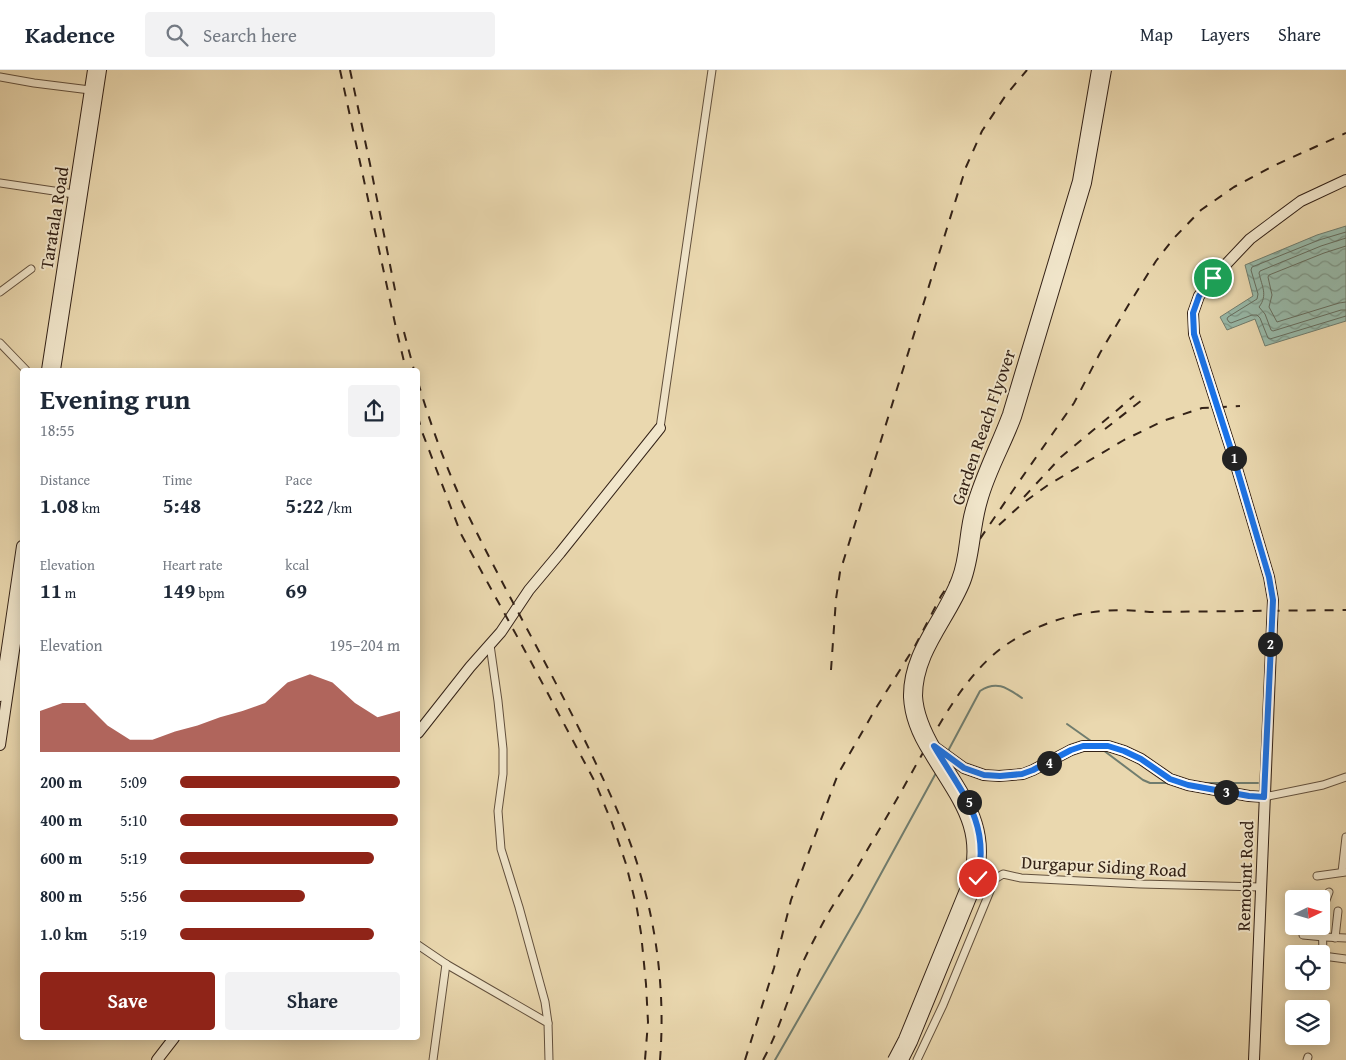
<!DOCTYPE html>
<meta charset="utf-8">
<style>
:root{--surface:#fff;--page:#f2f2f3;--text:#1f2937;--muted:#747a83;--line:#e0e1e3;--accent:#8f2418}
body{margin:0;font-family:"Gentium Book Plus",serif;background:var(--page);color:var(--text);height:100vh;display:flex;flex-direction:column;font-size:19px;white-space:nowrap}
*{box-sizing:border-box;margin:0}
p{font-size:16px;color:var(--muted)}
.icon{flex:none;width:28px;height:28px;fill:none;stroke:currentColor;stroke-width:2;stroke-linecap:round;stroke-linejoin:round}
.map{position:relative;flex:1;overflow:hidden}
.details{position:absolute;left:20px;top:298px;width:400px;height:672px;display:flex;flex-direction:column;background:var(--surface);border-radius:5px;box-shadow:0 2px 12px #0003}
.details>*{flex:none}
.needle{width:32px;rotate:85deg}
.fabs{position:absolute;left:1285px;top:820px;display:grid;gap:10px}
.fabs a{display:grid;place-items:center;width:45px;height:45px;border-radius:5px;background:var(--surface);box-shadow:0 2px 12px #0003;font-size:25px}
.pin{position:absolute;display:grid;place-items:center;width:42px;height:42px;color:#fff;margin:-21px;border:2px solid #fff;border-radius:50%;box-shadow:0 1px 5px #0007}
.km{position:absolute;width:25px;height:25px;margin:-12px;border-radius:50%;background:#222;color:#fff;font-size:14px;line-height:25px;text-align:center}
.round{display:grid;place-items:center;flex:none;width:52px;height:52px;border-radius:5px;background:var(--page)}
.overview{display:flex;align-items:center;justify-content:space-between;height:85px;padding:0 20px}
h1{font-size:28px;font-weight:800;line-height:38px}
.stats{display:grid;grid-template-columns:repeat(3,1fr);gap:8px;height:85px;padding:5px 20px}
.stats div{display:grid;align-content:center}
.stats b{font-size:21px;font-weight:800}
.stats small{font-size:14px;font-weight:400}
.stats p{font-size:14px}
.chart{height:140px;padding:10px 20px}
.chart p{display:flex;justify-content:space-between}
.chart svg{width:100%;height:90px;margin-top:5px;fill:var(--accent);opacity:.7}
.primary-button{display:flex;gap:10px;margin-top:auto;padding:10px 20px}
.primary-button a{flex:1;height:58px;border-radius:5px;background:var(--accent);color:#fff;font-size:20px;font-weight:800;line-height:58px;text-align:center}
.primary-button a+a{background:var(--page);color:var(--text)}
ul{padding:0 20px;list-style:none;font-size:16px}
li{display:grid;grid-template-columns:80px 60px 1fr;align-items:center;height:38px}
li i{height:12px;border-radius:6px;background:var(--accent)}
header{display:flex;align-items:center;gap:30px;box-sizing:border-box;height:70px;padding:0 25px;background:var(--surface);border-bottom:1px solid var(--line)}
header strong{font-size:24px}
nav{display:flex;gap:28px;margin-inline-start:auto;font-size:18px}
.search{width:350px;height:45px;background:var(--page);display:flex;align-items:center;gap:12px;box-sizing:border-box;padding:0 18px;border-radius:5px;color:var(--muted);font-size:19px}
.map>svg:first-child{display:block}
.water{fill:url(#water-waves);stroke:#707d6f}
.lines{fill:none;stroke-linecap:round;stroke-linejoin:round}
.shore{stroke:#666e60;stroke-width:1}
.stream{stroke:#707d6f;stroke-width:2}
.street-casing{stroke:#62503d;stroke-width:9}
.secondary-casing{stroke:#342217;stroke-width:12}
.street{stroke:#f1e6cb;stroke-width:7}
.secondary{stroke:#f1e6cb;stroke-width:10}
.rail{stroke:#342217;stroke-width:2;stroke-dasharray:9 9;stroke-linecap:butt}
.secondary-bridge-casing{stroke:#342217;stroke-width:12;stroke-linecap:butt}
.secondary-bridge{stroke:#f1e6cb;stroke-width:10}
.route-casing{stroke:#fff;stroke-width:10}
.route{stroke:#1a73e8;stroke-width:6}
.labels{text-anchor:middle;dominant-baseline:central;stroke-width:4;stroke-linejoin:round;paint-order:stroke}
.street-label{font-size:18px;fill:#342217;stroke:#f1e6cb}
</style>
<header>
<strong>Kadence</strong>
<div class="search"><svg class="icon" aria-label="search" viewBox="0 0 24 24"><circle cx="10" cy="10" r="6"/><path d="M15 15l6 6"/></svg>Search here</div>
<nav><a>Map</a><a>Layers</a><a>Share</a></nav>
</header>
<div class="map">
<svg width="1346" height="990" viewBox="0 0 1346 990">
<defs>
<pattern id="water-waves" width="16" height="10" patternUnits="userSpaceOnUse" patternTransform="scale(1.25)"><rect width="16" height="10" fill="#98baaa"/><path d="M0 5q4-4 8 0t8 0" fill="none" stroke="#7d9789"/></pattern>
</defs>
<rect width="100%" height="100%" fill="#ead8af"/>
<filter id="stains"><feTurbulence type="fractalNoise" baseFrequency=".004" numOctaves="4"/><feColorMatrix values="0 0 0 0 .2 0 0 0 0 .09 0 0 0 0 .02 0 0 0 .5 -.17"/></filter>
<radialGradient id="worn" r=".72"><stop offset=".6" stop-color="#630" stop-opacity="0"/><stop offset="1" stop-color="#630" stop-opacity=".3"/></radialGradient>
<!-- water -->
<polygon class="water" points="1346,156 1346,251 1265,276 1255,249 1227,260 1220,247 1253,226 1245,195 1317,165"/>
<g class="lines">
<!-- shore -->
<g class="shore">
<polyline points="1346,162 1319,170 1252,197 1251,200 1258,224 1257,229 1228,247 1227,249 1229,252 1231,253 1252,245 1257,245 1260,248 1268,268 1270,269 1346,246"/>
<path d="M1346,168L1321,176L1260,201L1259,203C1262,217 1268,225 1259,237L1265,244L1271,260L1273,261L1341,240H1346"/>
<polyline points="1346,176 1324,183 1269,205 1268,207 1272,225 1269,237 1277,252 1339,233 1346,232"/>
</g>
<!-- stream -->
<g class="stream">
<polyline points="1067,654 1091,671"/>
<polyline points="1103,680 1143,710 1150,713 1168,713"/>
<path d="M948,681L980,621C997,610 1007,618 1022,628"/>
<polyline points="1205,713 1258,713"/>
<polyline points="775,990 860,842 936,703"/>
</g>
<defs>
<g id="street">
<polyline points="0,7 34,13 90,20"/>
<polyline points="0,113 74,124"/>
<polyline points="0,222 31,199"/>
<polyline points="0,273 26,300"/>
<polyline points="660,358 712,0"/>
<polyline points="490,575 498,631 503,679 503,704 498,741 501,779 519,837 545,932 548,953"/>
<polyline points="1264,727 1323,715 1346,707"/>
<polyline points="1342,802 1346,767"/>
<polyline points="1317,806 1346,802"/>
<polyline points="1329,822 1322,841 1323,886 1346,889"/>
<polyline points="1303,865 1324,867 1346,868"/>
<polyline points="1335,868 1338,841"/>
<polyline points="418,875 446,894 548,953 549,990"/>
<polyline points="433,990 446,894"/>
<polyline points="917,990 943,935 995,809 1003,804 1021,808 1140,814 1261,817"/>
<polyline points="1307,990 1308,987"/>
</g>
<g id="secondary">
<polyline points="47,300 93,0"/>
<polyline points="55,300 101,0"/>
<polyline points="0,626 22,476"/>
<polyline points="418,663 470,597 501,562 529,520 560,483 660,358"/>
<polyline points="0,675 22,526"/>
<polyline points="935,677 964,698 984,705 999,706 1023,704 1033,700 1071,680 1083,676 1108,676 1124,681 1141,689 1170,709 1188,715 1249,726 1264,727"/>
<polyline points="157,990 174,968"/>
<polyline points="1254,990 1273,530 1269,507 1235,392 1194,264 1193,243 1199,226 1213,208 1250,169 1301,131 1346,110"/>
</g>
</defs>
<!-- street casing -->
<use href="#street" class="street-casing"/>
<!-- secondary casing -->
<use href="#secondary" class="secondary-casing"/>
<!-- street -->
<use href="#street" class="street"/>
<!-- secondary -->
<use href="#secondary" class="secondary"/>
<!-- rail -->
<g class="rail">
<polyline points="340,0 396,258 406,300"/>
<polyline points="350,0 370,94 396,225"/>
<polyline points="404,262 414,300"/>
<path d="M418,312C432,360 450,408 472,453C510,530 553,604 590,681C609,721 628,761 640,803C658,863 665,928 660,990"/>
<polyline points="418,346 421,359 461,464 530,590 595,712 612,753 626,794 637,839 641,863 646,914 648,952 645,990"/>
<polyline points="1105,359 1142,330"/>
<polyline points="1024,427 1061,387 1134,326"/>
<polyline points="999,455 1023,433 1048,415 1124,370 1163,351 1202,338 1240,336"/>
<polyline points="831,600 836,529 840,502 966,97 982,61 1006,25 1027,0"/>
<polyline points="745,990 774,898 791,830 838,704 876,638 915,576 941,526 1016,416 1074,333 1100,283 1129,234 1156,191 1174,168 1201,140 1234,117 1273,96 1346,63"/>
<path d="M763,990C780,959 789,924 803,892C811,875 820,858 829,842C840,823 853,806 863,787C881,757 899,726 916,695C941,652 968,598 1012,571C1053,545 1102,536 1150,542L1346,540"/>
</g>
<defs>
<g id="secondary-bridge">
<path d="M893,990L904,969L967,815C985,758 956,729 929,683C918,666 910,648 909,627C908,582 942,549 957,509C966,487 964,462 971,439C980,406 996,376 1008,344L1078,111L1097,0"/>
<path d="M903,990L912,972L975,818C994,758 965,727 936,679C926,662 918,645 917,626C917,582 950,550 965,512C975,486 974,457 982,431C990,401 1006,375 1016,347L1086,113L1106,0"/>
</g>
</defs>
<!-- secondary-bridge casing -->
<use href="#secondary-bridge" class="secondary-bridge-casing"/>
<!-- secondary-bridge -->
<use href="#secondary-bridge" class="secondary-bridge"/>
</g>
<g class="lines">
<defs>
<path id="route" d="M978,808C990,751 961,722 934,676L964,698L984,705L1000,706L1022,704L1033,700L1071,680L1083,676H1108L1124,681L1141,689L1170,709L1188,715L1249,726L1264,727L1273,530L1269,507L1235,392L1194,264L1193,243L1199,226L1213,208"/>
</defs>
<!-- route casing -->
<use href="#route" class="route-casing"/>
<!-- route -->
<use href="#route" class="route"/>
</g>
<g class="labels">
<!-- street labels -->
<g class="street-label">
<text transform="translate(54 148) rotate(-81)">Taratala Road</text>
<text transform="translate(983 357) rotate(-71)">Garden Reach Flyover</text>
<text transform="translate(1104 796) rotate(3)">Durgapur Siding Road</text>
<text transform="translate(1245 806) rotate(-88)">Remount Road</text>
</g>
</g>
<rect width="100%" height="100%" filter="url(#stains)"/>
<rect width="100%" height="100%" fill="url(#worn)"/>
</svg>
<div class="fabs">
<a><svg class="needle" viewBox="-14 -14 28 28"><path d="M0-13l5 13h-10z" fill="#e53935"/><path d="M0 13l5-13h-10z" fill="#747a83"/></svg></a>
<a><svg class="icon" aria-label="locate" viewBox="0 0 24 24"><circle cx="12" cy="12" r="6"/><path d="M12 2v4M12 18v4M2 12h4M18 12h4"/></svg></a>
<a><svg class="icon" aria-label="layers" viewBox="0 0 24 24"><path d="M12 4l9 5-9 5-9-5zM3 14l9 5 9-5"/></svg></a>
</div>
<div class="pin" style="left:1213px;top:208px;background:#1e9e55"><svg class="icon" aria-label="arrive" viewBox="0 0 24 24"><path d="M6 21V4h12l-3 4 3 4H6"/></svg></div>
<div class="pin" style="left:978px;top:808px;background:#d93025"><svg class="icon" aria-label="check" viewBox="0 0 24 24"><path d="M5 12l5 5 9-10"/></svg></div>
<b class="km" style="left:1234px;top:388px">1</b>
<b class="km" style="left:1270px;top:574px">2</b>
<b class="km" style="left:1226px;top:722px">3</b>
<b class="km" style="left:1049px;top:693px">4</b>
<b class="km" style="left:969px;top:732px">5</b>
<section class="details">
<div class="overview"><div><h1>Evening run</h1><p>18:55</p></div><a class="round"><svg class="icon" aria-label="share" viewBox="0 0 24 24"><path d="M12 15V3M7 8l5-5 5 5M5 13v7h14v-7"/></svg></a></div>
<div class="stats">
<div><p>Distance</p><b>1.08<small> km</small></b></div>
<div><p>Time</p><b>5:48</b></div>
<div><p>Pace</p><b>5:22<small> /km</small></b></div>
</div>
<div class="stats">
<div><p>Elevation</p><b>11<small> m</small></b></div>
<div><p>Heart rate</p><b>149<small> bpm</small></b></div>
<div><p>kcal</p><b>69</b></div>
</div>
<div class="chart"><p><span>Elevation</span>195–204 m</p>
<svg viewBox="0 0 160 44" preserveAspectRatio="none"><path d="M0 44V24L10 20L20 20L30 31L40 38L50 38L60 34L70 31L80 27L90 24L100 20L110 10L120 6L130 10L140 20L150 27L160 24V44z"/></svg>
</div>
<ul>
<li><b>200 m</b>5:09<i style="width:100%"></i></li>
<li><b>400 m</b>5:10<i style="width:99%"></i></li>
<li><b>600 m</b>5:19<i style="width:88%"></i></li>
<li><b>800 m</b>5:56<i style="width:57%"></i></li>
<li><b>1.0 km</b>5:19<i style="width:88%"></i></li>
</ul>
<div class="primary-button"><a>Save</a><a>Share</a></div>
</section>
</div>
